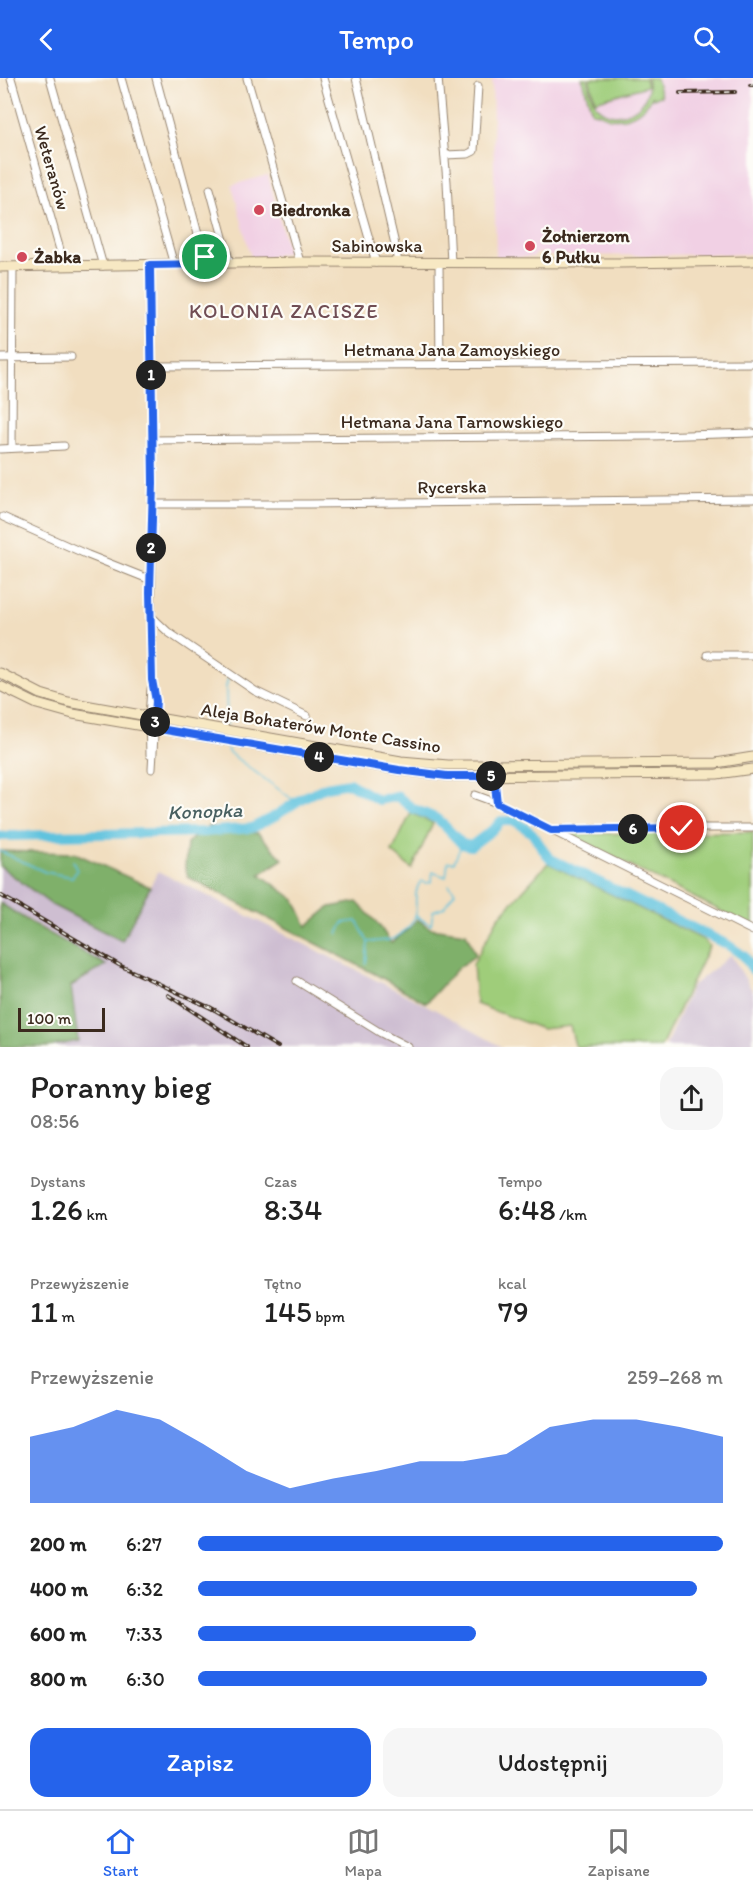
<!DOCTYPE html>
<html lang="pl">
<meta charset="utf-8">
<style>
:root{--surface:#fff;--page:#f6f6f6;--text:#222;--muted:#767676;--line:#e0e0e0;--accent:#2563eb}
body{margin:0;font-family:Itim,sans-serif;background:var(--page);color:var(--text);height:100vh;display:flex;flex-direction:column;font-size:22px;white-space:nowrap}
*{box-sizing:border-box;margin:0}
p{font-size:20px;color:var(--muted)}
.icon{flex:none;width:33px;height:33px;fill:none;stroke:currentColor;stroke-width:2;stroke-linecap:round;stroke-linejoin:round}
.map{position:relative;height:969px;overflow:hidden}
.side{display:flex;flex-direction:column;background:var(--surface);flex:1}
.side>*{flex:none}
.scale{position:absolute;left:18px;bottom:15px;width:87px;box-sizing:border-box;padding-left:6px;border:3px solid #3b2a1e;border-top:0;font-size:16px;line-height:21px;white-space:nowrap;color:#3b2a1e;-webkit-text-stroke:4px #fdfcf7;paint-order:stroke}
.pin{position:absolute;display:grid;place-items:center;width:51px;height:51px;color:#fff;margin:-26px;border:3px solid #fff;border-radius:50%;box-shadow:0 2px 6px #0007}
.km{position:absolute;width:30px;height:30px;margin:-15px;border-radius:50%;background:#222;color:#fff;font-size:16px;line-height:30px;text-align:center}
.round{display:grid;place-items:center;flex:none;width:63px;height:63px;border-radius:18px;background:var(--page)}
.headline{display:flex;align-items:center;justify-content:space-between;height:102px;padding:0 30px}
h1{font-size:33px;font-weight:600;line-height:45px}
.figures{display:grid;grid-template-columns:repeat(3,1fr);gap:9px;height:102px;padding:6px 30px}
.figures div{display:grid;align-content:center}
.figures b{font-size:30px;font-weight:600}
.figures small{font-size:16px;font-weight:400}
.figures p{font-size:16px}
.chart{height:168px;padding:12px 30px}
.chart p{display:flex;justify-content:space-between}
.chart svg{width:100%;height:108px;margin-top:6px;fill:var(--accent);opacity:.7}
.primary-button{display:flex;gap:12px;margin-top:auto;padding:12px 30px}
.primary-button a{flex:1;height:69px;border-radius:18px;background:var(--accent);color:#fff;font-size:24px;font-weight:600;line-height:69px;text-align:center}
.primary-button a+a{background:var(--page);color:var(--text)}
ul{padding:0 30px;list-style:none;font-size:20px}
li{display:grid;grid-template-columns:96px 72px 1fr;align-items:center;height:45px}
li i{height:15px;border-radius:8px;background:var(--accent)}
header{display:flex;justify-content:space-between;align-items:center;height:78px;padding:0 30px;background:var(--accent);color:#fff;font-size:27px;font-weight:600}
.tabs{display:flex;justify-content:space-around;align-items:center;height:84px;border-top:2px solid var(--line);background:var(--surface);font-size:16px;color:var(--muted)}
.tabs a{display:grid;justify-items:center;gap:3px}
.tabs .on{color:var(--accent)}
.map>svg:first-child{display:block}
.built{fill:#f1d0e4}
.industrial{fill:#cebed1}
.green{fill:#9fcd7a;stroke:#6d7c4c;stroke-width:1.5}
.forest{fill:#7fb06a;stroke:#5d6d44;stroke-width:1.5}
.lines{fill:none;stroke-linecap:round;stroke-linejoin:round}
.stream{stroke:#60c3de;stroke-width:1.5}
.river{stroke:#60c3de;stroke-width:10}
.street-casing{stroke:#96846f;stroke-width:9}
.secondary-casing{stroke:#96846f;stroke-width:11}
.street{stroke:#fff;stroke-width:7}
.secondary{stroke:#f7e8c3;stroke-width:9}
.rail-casing{stroke:#3b2a1e;stroke-width:4}
.rail{stroke:#fdfcf7;stroke-width:1.5;stroke-dasharray:4.5;stroke-linecap:butt}
.route-casing{stroke:#fff;stroke-width:12}
.route{stroke:#2563eb;stroke-width:8}
.poi-dot{fill:#d1495b;stroke:#fdfcf7;stroke-width:2}
.labels{text-anchor:middle;dominant-baseline:central;stroke-width:4.5;stroke-linejoin:round;paint-order:stroke}
.street-label{font-size:18px;fill:#3b2a1e;stroke:#fdfcf7}
.poi-label{font-size:18px;font-weight:bold;fill:#3b2a1e;stroke:#fdfcf7;text-anchor:start}
.neighbourhood-label{font-size:20px;letter-spacing:1.5px;fill:#704d54;stroke:#fdfcf7}
.water-label{font-size:20px;font-style:italic;fill:#486061;stroke:#fdfcf7}
</style>
<header><svg class="icon" aria-label="back" viewBox="0 0 24 24"><path d="M15 5l-7 7 7 7"/></svg>Tempo<svg class="icon" aria-label="search" viewBox="0 0 24 24"><circle cx="10" cy="10" r="6"/><path d="M15 15l6 6"/></svg></header>
<div class="map">
<svg width="753" height="969" viewBox="0 0 753 969">
<rect width="100%" height="100%" fill="#fdfcf7"/>
<filter id="ink" filterUnits="userSpaceOnUse"><feTurbulence type="fractalNoise" baseFrequency=".0167" numOctaves="2"/><feDisplacementMap in="SourceGraphic" scale="12" xChannelSelector="R" yChannelSelector="G"/><feConvolveMatrix kernelMatrix="1 2 1 2 8 2 1 2 1" color-interpolation-filters="sRGB"/></filter>
<filter id="wash" filterUnits="userSpaceOnUse"><feTurbulence type="fractalNoise" baseFrequency=".008" numOctaves="4" result="noise"/><feDisplacementMap in="SourceGraphic" scale="24" xChannelSelector="R" yChannelSelector="G"/><feGaussianBlur stdDeviation="1.35" result="paint"/><feColorMatrix in="noise" values="0 0 0 0 0 0 0 0 0 0 0 0 0 0 0 0 0 1.4 0 .05"/><feComposite in="paint" operator="in"/></filter>
<g filter="url(#wash)">
<rect width="100%" height="100%" fill="#f1dec0"/>
<!-- built -->
<g class="built">
<polygon points="492,0 753,0 753,176 545,178 542,175 537,175 533,179 496,179"/>
<polygon points="268,97 288,174 252,183 232,107"/>
</g>
<!-- industrial -->
<g class="industrial">
<polygon points="0,788 52,827 122,863 158,793 434,931 502,969 48,969 78,963 70,908 105,887 0,825"/>
<polygon points="731,877 753,914 753,969 665,969 692,908"/>
</g>
<!-- green -->
<g class="green">
<path d="M582,0H587C589,8 591,20 596,27C613,50 656,30 647,0H656L661,18L653,20L652,18C645,34 627,43 610,40C603,38 599,34 592,34Z"/>
<polygon points="589,0 645,0 647,8 595,23"/>
<polygon points="411,735 433,745 412,791 392,774"/>
<polygon points="753,754 753,849 567,756"/>
<polygon points="548,785 704,862 709,868 661,969 578,969 575,967 570,948 542,951 476,926 473,886 498,840"/>
</g>
<!-- forest -->
<g class="forest">
<polygon points="208,748 258,755 283,781 260,796 295,822 307,848 330,829 357,824 379,847 391,865 411,849 417,841 430,850 466,855 476,877 458,890 426,925 375,896 188,799 185,790 187,765"/>
<polygon points="0,773 75,775 150,809 122,863 52,827 0,788"/>
<polygon points="0,825 33,846 106,887 71,908 78,963 48,969 0,969"/>
</g>
<g class="lines">
<!-- stream -->
<g class="stream">
<polyline points="227,647 226,609 228,600"/>
<polyline points="227,667 228,674 296,724"/>
<polyline points="0,773 45,794 72,799 77,793 73,783"/>
<polyline points="416,838 431,847 433,833 444,829 455,814 449,807"/>
<path d="M338,856L343,845L357,843L368,864C375,863 385,863 392,861C402,857 415,845 416,834C416,823 414,812 421,803L426,805L431,804L433,794L446,799L448,784H454L462,766"/>
<polyline points="366,885 368,865"/>
</g>
<!-- river -->
<polyline class="river" points="0,758 204,754 252,750 275,738 304,719 326,709 349,705 378,722 397,718 412,730 438,741 462,766 471,768 495,750 501,743 515,743 532,755 549,780 728,867 744,878 753,892"/>
</g>
</g>
<g filter="url(#ink)">
<g class="lines">
<defs>
<g id="street">
<polyline points="11,0 60,172 62,188"/>
<polyline points="50,0 103,188"/>
<polyline points="121,0 174,187"/>
<polyline points="156,0 206,186"/>
<polyline points="247,0 300,184"/>
<polyline points="323,0 376,185"/>
<polyline points="356,0 394,162 398,185"/>
<polyline points="438,0 447,104 451,185"/>
<polyline points="445,77 468,76 474,73 478,8"/>
<polyline points="210,111 230,185"/>
<polyline points="439,185 440,287"/>
<polyline points="150,187 153,405 151,571 152,602 156,623 152,691"/>
<polyline points="0,280 71,279"/>
<polyline points="151,288 753,285"/>
<polyline points="152,362 653,358 753,355"/>
<polyline points="12,370 13,189"/>
<polyline points="0,371 64,368"/>
<polyline points="152,426 309,426 753,421"/>
<polyline points="3,439 88,477 151,502"/>
<polyline points="151,538 168,554 255,613 307,638"/>
<polyline points="707,577 753,577"/>
<polyline points="150,677 149,639 151,611"/>
<polyline points="494,698 497,725"/>
<polyline points="475,717 497,725 753,853"/>
<polyline points="554,752 660,750 753,750"/>
<polyline points="297,903 381,955 408,969"/>
</g>
<g id="secondary">
<polyline points="0,189 300,184 620,185 753,183"/>
<polyline points="0,595 41,616 68,624 401,683 448,687 482,687 716,685 753,679"/>
<polyline points="0,608 37,626 73,636 399,692 447,698 717,696 753,691"/>
</g>
</defs>
<!-- street casing -->
<use href="#street" class="street-casing"/>
<!-- secondary casing -->
<use href="#secondary" class="secondary-casing"/>
<!-- street -->
<use href="#street" class="street"/>
<!-- secondary -->
<use href="#secondary" class="secondary"/>
<defs>
<g id="rail">
<polyline points="750,7 753,7"/>
<polyline points="680,15 735,14"/>
<polyline points="0,817 119,887 215,932"/>
<polyline points="168,917 247,969"/>
<polyline points="208,928 278,969"/>
</g>
</defs>
<!-- rail casing -->
<use href="#rail" class="rail-casing"/>
<!-- rail -->
<use href="#rail" class="rail"/>
</g>
</g>
<g class="lines" filter="url(#ink)">
<defs>
<polyline id="route" points="205,179 206,186 150,187 153,405 150,514 152,602 156,623 154,650 399,692 447,698 494,698 497,725 551,752 682,750"/>
</defs>
<!-- route casing -->
<use href="#route" class="route-casing"/>
<!-- route -->
<use href="#route" class="route"/>
</g>
<!-- markers -->
<g class="poi-dot">
<circle cx="259" cy="132" r="6"/>
<circle cx="530" cy="168" r="6"/>
<circle cx="22" cy="179" r="6"/>
</g>
<g class="labels">
<!-- street labels -->
<g class="street-label">
<text transform="translate(52 90) rotate(74)">Weteranów</text>
<text x="377" y="168">Sabinowska</text>
<text x="452" y="272">Hetmana Jana Zamoyskiego</text>
<text x="452" y="344">Hetmana Jana Tarnowskiego</text>
<text transform="translate(452 409) rotate(-1)">Rycerska</text>
<text transform="translate(321 650) rotate(9)">Aleja Bohaterów Monte Cassino</text>
</g>
<!-- poi labels -->
<g class="poi-label">
<text x="271" y="132">Biedronka</text>
<text x="542" y="158">Żołnierzom<tspan x="542" dy="21">6 Pułku</tspan></text>
<text x="34" y="179">Żabka</text>
</g>
<!-- neighbourhood labels -->
<g class="neighbourhood-label">
<text x="284" y="233">KOLONIA ZACISZE</text>
</g>
<!-- water labels -->
<g class="water-label">
<text transform="translate(205 733) rotate(-2)">Konopka</text>
</g>
</g>
</svg>
<div class="scale">100 m</div>
<div class="pin" style="left:205px;top:179px;background:#1e9e55"><svg class="icon" aria-label="arrive" viewBox="0 0 24 24"><path d="M6 21V4h12l-3 4 3 4H6"/></svg></div>
<div class="pin" style="left:682px;top:750px;background:#d93025"><svg class="icon" aria-label="check" viewBox="0 0 24 24"><path d="M5 12l5 5 9-10"/></svg></div>
<b class="km" style="left:151px;top:297px">1</b>
<b class="km" style="left:151px;top:470px">2</b>
<b class="km" style="left:155px;top:644px">3</b>
<b class="km" style="left:319px;top:679px">4</b>
<b class="km" style="left:491px;top:698px">5</b>
<b class="km" style="left:633px;top:751px">6</b>
</div>
<section class="side">
<div class="headline"><div><h1>Poranny bieg</h1><p>08:56</p></div><a class="round"><svg class="icon" aria-label="share" viewBox="0 0 24 24"><path d="M12 15V3M7 8l5-5 5 5M5 13v7h14v-7"/></svg></a></div>
<div class="figures">
<div><p>Dystans</p><b>1.26<small> km</small></b></div>
<div><p>Czas</p><b>8:34</b></div>
<div><p>Tempo</p><b>6:48<small> /km</small></b></div>
</div>
<div class="figures">
<div><p>Przewyższenie</p><b>11<small> m</small></b></div>
<div><p>Tętno</p><b>145<small> bpm</small></b></div>
<div><p>kcal</p><b>79</b></div>
</div>
<div class="chart"><p><span>Przewyższenie</span>259–268 m</p>
<svg viewBox="0 0 160 44" preserveAspectRatio="none"><path d="M0 44V17L10 13L20 6L30 10L40 20L50 31L60 38L70 34L80 31L90 27L100 27L110 24L120 13L130 10L140 10L150 13L160 17V44z"/></svg>
</div>
<ul>
<li><b>200 m</b>6:27<i style="width:100%"></i></li>
<li><b>400 m</b>6:32<i style="width:95%"></i></li>
<li><b>600 m</b>7:33<i style="width:53%"></i></li>
<li><b>800 m</b>6:30<i style="width:97%"></i></li>
</ul>
<div class="primary-button"><a>Zapisz</a><a>Udostępnij</a></div>
</section>
<nav class="tabs">
<a class="on"><svg class="icon" aria-label="home" viewBox="0 0 24 24"><path d="M3 11l9-7 9 7M6 9v11h12V9"/></svg>Start</a>
<a><svg class="icon" aria-label="map" viewBox="0 0 24 24"><path d="M3 6l6-2 6 2 6-2v14l-6 2-6-2-6 2zM9 4v14M15 6v14"/></svg>Mapa</a>
<a><svg class="icon" aria-label="saved" viewBox="0 0 24 24"><path d="M7 4h10v16l-5-4-5 4z"/></svg>Zapisane</a>
</nav>
